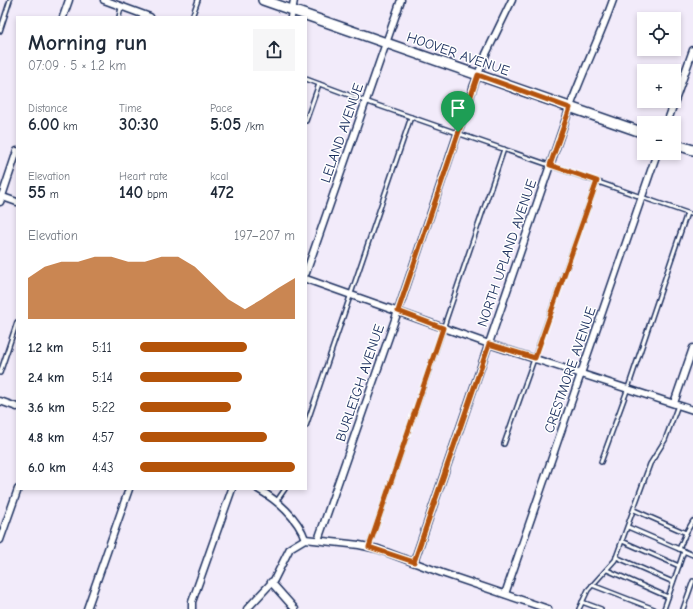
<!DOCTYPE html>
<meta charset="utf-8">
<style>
:root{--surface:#fff;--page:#f6f6f7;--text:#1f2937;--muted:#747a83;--accent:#b45309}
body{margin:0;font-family:"Comic Neue",sans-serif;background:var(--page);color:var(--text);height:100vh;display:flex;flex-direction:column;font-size:15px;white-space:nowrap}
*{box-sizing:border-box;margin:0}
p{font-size:13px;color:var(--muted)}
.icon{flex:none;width:22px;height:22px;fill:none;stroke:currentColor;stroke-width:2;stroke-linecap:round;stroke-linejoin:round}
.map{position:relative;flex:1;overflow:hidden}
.drawer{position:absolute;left:16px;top:16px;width:291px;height:474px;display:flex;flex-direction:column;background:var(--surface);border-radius:0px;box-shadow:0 2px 6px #0003}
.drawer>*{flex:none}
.controls{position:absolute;left:637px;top:12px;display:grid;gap:8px}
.controls a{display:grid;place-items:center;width:44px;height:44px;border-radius:0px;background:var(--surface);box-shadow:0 2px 6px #0003;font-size:20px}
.pin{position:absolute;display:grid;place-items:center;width:34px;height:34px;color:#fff;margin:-41px -17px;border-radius:50% 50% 50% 0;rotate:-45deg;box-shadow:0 0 4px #0007}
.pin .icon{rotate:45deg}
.round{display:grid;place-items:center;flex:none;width:42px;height:42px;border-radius:0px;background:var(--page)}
.head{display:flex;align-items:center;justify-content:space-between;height:68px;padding:0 12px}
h1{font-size:22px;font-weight:700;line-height:30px}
.figures{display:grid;grid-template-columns:repeat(3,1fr);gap:6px;height:68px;padding:4px 12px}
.figures div{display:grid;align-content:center}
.figures b{font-size:17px;font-weight:700}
.figures small{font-size:11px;font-weight:400}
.figures p{font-size:11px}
.chart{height:112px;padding:8px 12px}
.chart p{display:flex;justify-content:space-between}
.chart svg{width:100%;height:72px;margin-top:4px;fill:var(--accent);opacity:.7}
ul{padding:0 12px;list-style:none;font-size:13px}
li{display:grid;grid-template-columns:64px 48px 1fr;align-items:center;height:30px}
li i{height:10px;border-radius:5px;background:var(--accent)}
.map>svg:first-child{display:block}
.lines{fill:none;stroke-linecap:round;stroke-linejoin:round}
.lane-casing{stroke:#1b2f5e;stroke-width:6}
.street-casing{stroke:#1b2f5e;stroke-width:9}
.secondary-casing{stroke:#1b2f5e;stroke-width:12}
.lane{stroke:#fff;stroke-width:3}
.street{stroke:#fff;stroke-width:6}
.secondary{stroke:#fff;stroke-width:9}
.route-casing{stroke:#fff;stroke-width:8}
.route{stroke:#b45309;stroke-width:5}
.labels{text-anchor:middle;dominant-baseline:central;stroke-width:3;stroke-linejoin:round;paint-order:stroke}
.street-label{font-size:14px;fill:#1b2f5e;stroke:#fff}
</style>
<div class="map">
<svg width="693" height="609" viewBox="0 0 693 609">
<rect width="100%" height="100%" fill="#f2ebfa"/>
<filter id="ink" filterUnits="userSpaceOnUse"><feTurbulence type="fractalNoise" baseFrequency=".025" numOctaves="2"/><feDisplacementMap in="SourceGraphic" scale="8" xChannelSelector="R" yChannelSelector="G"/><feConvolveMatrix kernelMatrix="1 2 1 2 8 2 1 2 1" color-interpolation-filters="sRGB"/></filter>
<g filter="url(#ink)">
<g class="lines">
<defs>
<g id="lane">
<polyline points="119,17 121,7"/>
<polyline points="192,17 198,0"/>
<polyline points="0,31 10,0"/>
<polyline points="306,79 365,101 693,215"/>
<polyline points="306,121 319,84"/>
<polyline points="0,373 17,322"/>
<polyline points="306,426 411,117"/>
<polyline points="504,444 597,181"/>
<polyline points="601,462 628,388 687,213"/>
<polyline points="276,502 285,489"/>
<polyline points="634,510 686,533 693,521"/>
<polyline points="628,527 693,555"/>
<polyline points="622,541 679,566"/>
<polyline points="369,547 504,149"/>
<polyline points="679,549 686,533"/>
<polyline points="616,557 673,582"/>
<polyline points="607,570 668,597"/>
<polyline points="592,585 654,609"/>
<polyline points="582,602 601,609"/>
<polyline points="579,609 588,590 615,560 650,464 665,440 678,405"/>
<polyline points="664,609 684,551"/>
<polyline points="683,609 693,581"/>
</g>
<g id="street">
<polyline points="104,0 150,17"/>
<polyline points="63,17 69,0"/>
<polyline points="291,17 294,0"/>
<polyline points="667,123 693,50"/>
<polyline points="0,196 17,202"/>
<polyline points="0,202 17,151"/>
<polyline points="306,273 401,0"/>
<polyline points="306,279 489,344 693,410"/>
<polyline points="0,401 17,407"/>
<polyline points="674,403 693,348"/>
<path d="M258,489C277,500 298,518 305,539"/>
<polyline points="0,540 18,489"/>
<polyline points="318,540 398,311 474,85 486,54 512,0"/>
<path d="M414,562L570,107C583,71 600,37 613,0"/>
<polyline points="271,582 295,609"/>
<polyline points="505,594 657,153"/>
<polyline points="87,609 129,489"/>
<polyline points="192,609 192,602 232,489"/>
<polyline points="247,609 274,580 290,548 305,539 359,545 378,549 442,573 548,609"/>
</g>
<g id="secondary">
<polyline points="263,0 644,133"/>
<polyline points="674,144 693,150"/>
</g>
</defs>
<!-- lane casing -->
<use href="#lane" class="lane-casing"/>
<!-- street casing -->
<use href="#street" class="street-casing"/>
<!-- secondary casing -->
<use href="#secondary" class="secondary-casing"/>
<!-- lane -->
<use href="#lane" class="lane"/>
<!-- street -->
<use href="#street" class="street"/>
<!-- secondary -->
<use href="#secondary" class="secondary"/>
</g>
</g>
<g class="lines" filter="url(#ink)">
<defs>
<polygon id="route" points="478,75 570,108 550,165 597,181 535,358 489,344 414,562 369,547 443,328 398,311"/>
</defs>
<!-- route casing -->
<use href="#route" class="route-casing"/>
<!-- route -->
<use href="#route" class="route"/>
</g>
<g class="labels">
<!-- street labels -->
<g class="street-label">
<text transform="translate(458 54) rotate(19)">HOOVER AVENUE</text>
<text transform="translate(342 133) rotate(-71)">LELAND AVENUE</text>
<text transform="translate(507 253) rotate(-71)">NORTH UPLAND AVENUE</text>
<text transform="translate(570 370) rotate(-71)">CRESTMORE AVENUE</text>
<text transform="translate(360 383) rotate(-71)">BURLEIGH AVENUE</text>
</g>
</g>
</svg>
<div class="controls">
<a><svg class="icon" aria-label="locate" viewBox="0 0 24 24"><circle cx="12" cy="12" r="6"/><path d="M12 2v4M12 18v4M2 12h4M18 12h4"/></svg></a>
<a>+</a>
<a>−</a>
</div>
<div class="pin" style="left:458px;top:132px;background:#1e9e55"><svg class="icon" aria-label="arrive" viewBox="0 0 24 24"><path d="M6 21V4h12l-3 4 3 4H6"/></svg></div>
<section class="drawer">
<div class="head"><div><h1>Morning run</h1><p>07:09 · 5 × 1.2 km</p></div><a class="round"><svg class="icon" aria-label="share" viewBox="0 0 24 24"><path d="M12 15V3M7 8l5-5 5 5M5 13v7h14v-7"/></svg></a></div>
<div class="figures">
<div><p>Distance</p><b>6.00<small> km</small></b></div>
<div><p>Time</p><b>30:30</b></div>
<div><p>Pace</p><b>5:05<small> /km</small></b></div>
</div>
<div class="figures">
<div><p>Elevation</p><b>55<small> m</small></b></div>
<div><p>Heart rate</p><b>140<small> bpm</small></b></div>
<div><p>kcal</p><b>472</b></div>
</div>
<div class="chart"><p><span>Elevation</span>197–207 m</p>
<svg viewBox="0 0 160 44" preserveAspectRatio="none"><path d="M0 44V19L10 12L20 9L30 9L40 6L50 6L60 9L70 9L80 6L90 6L100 12L110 22L120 32L130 38L140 32L150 25L160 19V44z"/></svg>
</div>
<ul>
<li><b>1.2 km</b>5:11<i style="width:69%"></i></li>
<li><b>2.4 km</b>5:14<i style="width:66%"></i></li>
<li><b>3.6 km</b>5:22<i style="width:59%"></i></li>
<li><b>4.8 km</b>4:57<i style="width:82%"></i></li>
<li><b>6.0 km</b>4:43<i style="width:100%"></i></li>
</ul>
</section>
</div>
